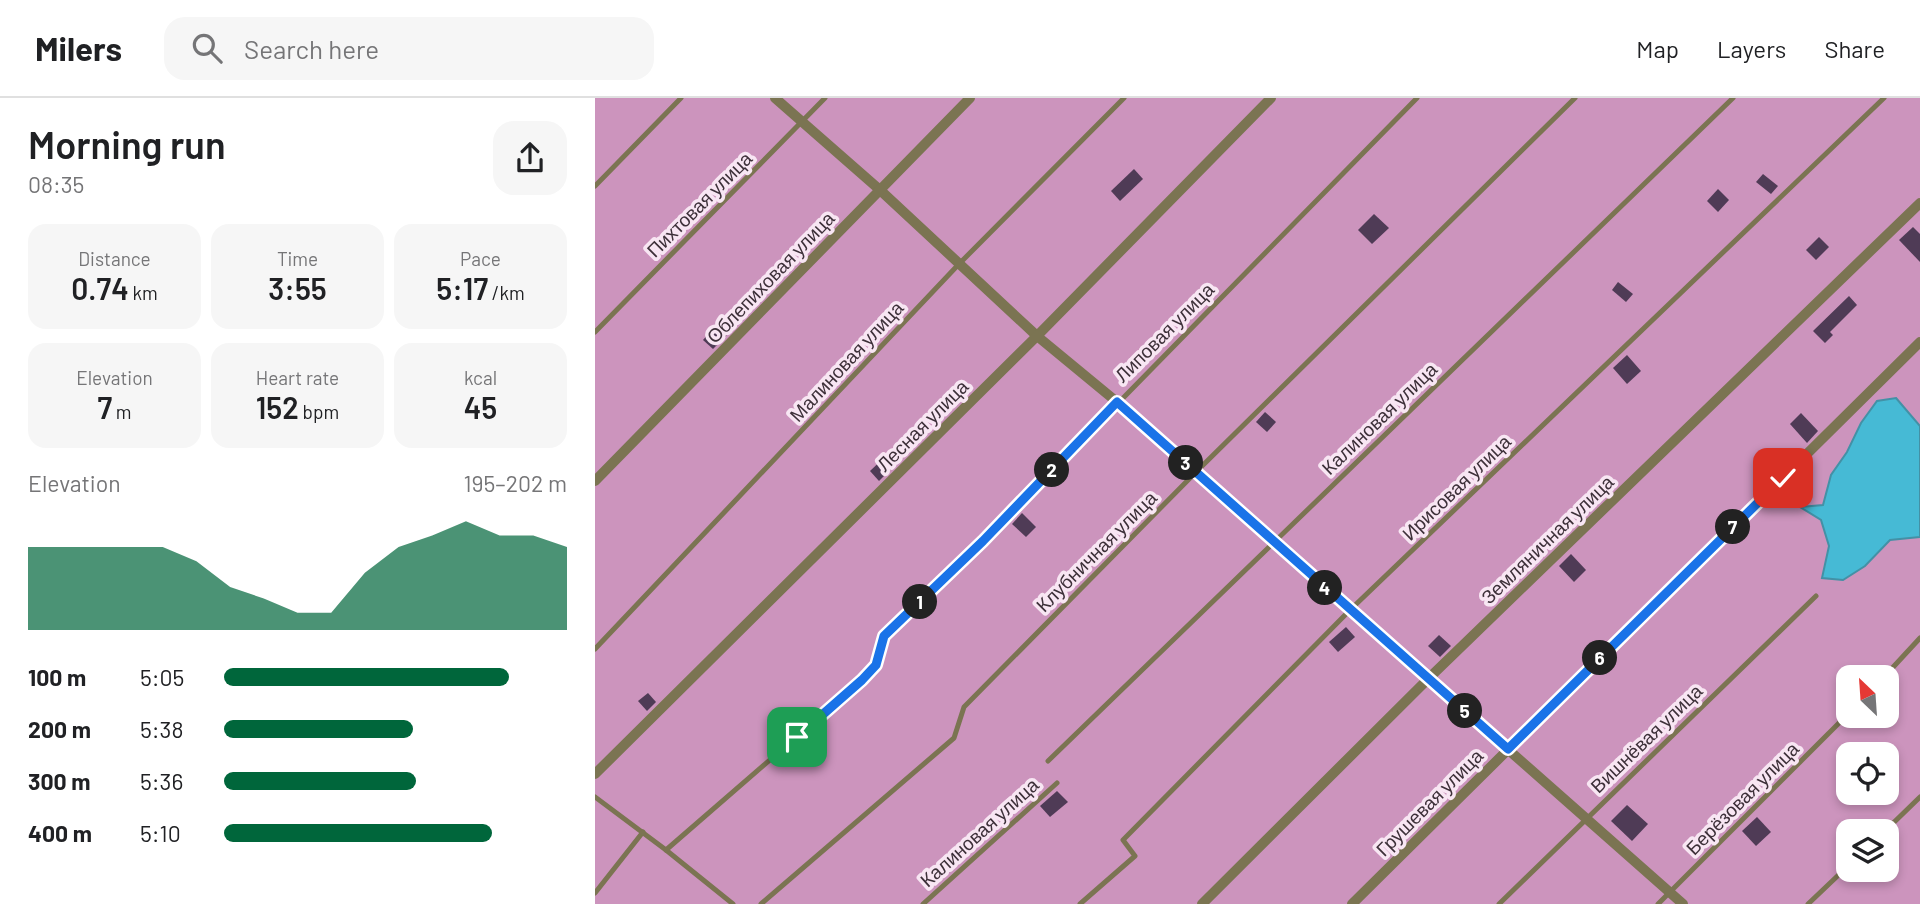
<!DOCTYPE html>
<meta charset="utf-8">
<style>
:root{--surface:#fff;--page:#f6f6f6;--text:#202124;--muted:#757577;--line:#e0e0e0;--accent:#00663b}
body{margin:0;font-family:Barlow,sans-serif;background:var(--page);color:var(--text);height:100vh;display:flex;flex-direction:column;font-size:26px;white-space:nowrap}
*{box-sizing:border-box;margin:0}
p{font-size:23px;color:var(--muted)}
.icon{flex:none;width:38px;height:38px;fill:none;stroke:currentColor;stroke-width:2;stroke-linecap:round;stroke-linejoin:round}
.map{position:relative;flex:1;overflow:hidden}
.side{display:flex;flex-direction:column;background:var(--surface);width:595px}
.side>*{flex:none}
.needle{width:46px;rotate:335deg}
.buttons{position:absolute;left:1241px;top:567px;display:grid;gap:14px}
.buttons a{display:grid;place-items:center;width:63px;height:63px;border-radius:14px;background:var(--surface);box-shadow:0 4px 10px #0003;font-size:35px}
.pin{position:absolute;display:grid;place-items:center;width:60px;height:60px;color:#fff;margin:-30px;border-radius:14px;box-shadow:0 4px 10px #0006}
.km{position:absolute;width:35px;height:35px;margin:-18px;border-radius:50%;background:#222;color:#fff;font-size:19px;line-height:35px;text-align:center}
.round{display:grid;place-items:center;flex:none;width:74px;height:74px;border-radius:21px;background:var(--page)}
.summary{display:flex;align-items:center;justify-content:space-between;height:119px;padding:0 28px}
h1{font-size:38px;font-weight:600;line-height:52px}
.figures{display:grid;grid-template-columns:repeat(3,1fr);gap:10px;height:119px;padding:7px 28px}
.figures div{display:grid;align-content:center;border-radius:18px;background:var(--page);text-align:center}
.figures b{font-size:30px;font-weight:600}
.figures small{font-size:19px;font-weight:400}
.figures p{font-size:19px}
.chart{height:196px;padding:14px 28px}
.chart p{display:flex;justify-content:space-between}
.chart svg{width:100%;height:126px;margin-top:7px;fill:var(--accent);opacity:.7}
ul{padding:0 28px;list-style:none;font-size:23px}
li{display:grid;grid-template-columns:112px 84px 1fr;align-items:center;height:52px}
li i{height:18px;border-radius:9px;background:var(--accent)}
header{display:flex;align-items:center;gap:42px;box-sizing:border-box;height:98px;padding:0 35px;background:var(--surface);border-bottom:2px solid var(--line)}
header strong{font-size:33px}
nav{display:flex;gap:38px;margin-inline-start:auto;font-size:24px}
.search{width:490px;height:63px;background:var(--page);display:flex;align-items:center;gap:18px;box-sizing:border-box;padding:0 24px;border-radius:21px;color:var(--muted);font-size:26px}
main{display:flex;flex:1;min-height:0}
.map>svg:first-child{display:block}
.green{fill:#cc94bd;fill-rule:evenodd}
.water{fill:#46bad5;stroke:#4391a6;stroke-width:2}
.building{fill:#4f3b56}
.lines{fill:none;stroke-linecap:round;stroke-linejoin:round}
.lane{stroke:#7b7452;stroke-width:5}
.street{stroke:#7b7452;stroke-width:10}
.route-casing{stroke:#fff;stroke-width:14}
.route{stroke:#1a73e8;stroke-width:9}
.labels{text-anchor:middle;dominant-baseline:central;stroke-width:7;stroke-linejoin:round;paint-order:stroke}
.street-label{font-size:19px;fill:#3d3039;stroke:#f8e6f3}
</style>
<header>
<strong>Milers</strong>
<div class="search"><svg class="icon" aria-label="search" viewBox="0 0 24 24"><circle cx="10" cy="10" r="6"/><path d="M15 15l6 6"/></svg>Search here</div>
<nav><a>Map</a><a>Layers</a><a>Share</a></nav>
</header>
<main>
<section class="side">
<div class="summary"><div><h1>Morning run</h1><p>08:35</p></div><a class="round"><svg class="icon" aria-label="share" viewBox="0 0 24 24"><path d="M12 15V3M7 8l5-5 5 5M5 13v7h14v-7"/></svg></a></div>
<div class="figures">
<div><p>Distance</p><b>0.74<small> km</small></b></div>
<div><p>Time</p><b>3:55</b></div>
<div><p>Pace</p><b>5:17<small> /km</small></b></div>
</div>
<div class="figures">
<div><p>Elevation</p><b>7<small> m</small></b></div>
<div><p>Heart rate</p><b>152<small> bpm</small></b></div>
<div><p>kcal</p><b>45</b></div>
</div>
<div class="chart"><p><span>Elevation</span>195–202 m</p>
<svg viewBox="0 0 160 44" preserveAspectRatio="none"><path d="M0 44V15L10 15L20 15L30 15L40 15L50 20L60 29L70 33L80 38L90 38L100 24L110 15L120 11L130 6L140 11L150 11L160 15V44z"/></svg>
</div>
<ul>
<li><b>100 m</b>5:05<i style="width:83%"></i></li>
<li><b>200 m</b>5:38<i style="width:55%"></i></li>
<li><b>300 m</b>5:36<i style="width:56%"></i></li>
<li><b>400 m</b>5:10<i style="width:78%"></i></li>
</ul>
</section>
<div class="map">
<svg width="1325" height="806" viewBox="0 0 1325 806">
<rect width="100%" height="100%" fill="#e2bfd8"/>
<!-- green -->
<path class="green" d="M0,0H1325V806H0ZM1253,579H1292V618H1253ZM1253,656H1292V695H1253ZM1253,733H1292V772H1253Z"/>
<!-- water -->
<polygon class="water" points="1301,300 1325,328 1325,439 1295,442 1270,468 1248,482 1227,480 1234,448 1226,422 1205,409 1228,407 1236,377 1252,354 1266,325 1282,303"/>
<!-- building -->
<g class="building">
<polygon points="539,71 548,81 525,103 516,93"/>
<polygon points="1168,76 1183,88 1176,96 1161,84"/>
<polygon points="1123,91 1134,102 1123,114 1112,103"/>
<polygon points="779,116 794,130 777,146 763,132"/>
<polygon points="1318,129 1325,136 1325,164 1304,142"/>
<polygon points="1224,139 1234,149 1221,162 1211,152"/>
<polygon points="1023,184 1038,196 1031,204 1017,192"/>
<polygon points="1254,198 1262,207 1235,234 1238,237 1230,245 1218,233"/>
<polygon points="124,224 135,234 118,251 108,242"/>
<polygon points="1032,257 1046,273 1032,286 1018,270"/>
<polygon points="670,314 681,324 672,334 661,324"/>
<polygon points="1206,315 1223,333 1212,345 1195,326"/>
<polygon points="294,355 303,364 284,383 275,373"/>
<polygon points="427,415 441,429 431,439 417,426"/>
<polygon points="976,456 991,472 979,484 964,468"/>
<polygon points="751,529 760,539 743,554 734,544"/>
<polygon points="844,537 856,548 845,559 833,548"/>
<polygon points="53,595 61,604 52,613 43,603"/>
<polygon points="462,693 473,704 455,719 445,708"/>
<polygon points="1032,707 1053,726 1037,743 1016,723"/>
<polygon points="1162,719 1176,734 1161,748 1147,733"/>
</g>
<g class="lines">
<!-- lane -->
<g class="lane">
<polyline points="0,88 86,0"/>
<polyline points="0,234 230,0"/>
<polyline points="0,551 363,167 529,0"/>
<polyline points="1289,579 1325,540"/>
<polyline points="453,663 1138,0"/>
<polyline points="0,699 71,752 138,806"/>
<polyline points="1290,733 1325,699"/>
<polyline points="71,752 267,582 281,567 289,539 388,443 822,0"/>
<polyline points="0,795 48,734"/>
<polyline points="166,806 359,640 369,609 601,374 980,0"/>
<polyline points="328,806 462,685"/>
<polyline points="485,806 540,758 528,742 755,512 1289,0"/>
<polyline points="904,806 1221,498"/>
<polyline points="1063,806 1253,616"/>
<polyline points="1213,806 1253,768"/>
</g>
<!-- street -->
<g class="street">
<polyline points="180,0 285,92 442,238 522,304 678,444 1088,806"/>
<polyline points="0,383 375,0"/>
<polyline points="0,676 442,238 676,0"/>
<polyline points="607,806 834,580 1325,105"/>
<polyline points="757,806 1325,244"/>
</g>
</g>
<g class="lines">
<defs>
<polyline id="route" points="202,639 267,582 281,567 289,538 388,443 522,304 913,651 1188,380"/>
</defs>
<!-- route casing -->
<use href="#route" class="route-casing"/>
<!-- route -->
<use href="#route" class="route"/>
</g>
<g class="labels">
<!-- street labels -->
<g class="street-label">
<text transform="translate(104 106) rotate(-45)">Пихтовая улица</text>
<text transform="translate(175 179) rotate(-46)">Облепиховая улица</text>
<text transform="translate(569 234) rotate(-45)">Липовая улица</text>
<text transform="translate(251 263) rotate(-47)">Малиновая улица</text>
<text transform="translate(784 320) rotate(-44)">Калиновая улица</text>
<text transform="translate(327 327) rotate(-45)">Лесная улица</text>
<text transform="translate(861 389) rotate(-44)">Ирисовая улица</text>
<text transform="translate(952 441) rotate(-44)">Земляничная улица</text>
<text transform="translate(501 453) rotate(-45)">Клубничная улица</text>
<text transform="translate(1051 640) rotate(-44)">Вишнёвая улица</text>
<text transform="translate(1147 700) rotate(-45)">Берёзовая улица</text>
<text transform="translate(834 704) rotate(-45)">Грушевая улица</text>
<text transform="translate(384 734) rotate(-42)">Калиновая улица</text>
</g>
</g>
</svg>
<div class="buttons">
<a><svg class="needle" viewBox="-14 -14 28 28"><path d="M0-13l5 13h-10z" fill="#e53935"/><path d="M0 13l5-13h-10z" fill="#757577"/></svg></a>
<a><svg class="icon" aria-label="locate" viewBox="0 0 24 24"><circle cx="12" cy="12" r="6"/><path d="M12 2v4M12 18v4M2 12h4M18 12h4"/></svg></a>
<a><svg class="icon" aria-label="layers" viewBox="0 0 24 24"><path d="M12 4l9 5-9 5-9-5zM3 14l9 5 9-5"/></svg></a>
</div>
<div class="pin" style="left:202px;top:639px;background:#1e9e55"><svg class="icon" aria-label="arrive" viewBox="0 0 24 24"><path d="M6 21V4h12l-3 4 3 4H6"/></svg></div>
<div class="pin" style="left:1188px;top:380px;background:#d93025"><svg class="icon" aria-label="check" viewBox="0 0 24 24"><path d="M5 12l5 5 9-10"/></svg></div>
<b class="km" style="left:325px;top:504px">1</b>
<b class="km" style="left:457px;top:372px">2</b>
<b class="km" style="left:591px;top:365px">3</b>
<b class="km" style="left:730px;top:490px">4</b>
<b class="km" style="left:870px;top:613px">5</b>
<b class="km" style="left:1005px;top:560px">6</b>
<b class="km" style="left:1138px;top:429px">7</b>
</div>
</main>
